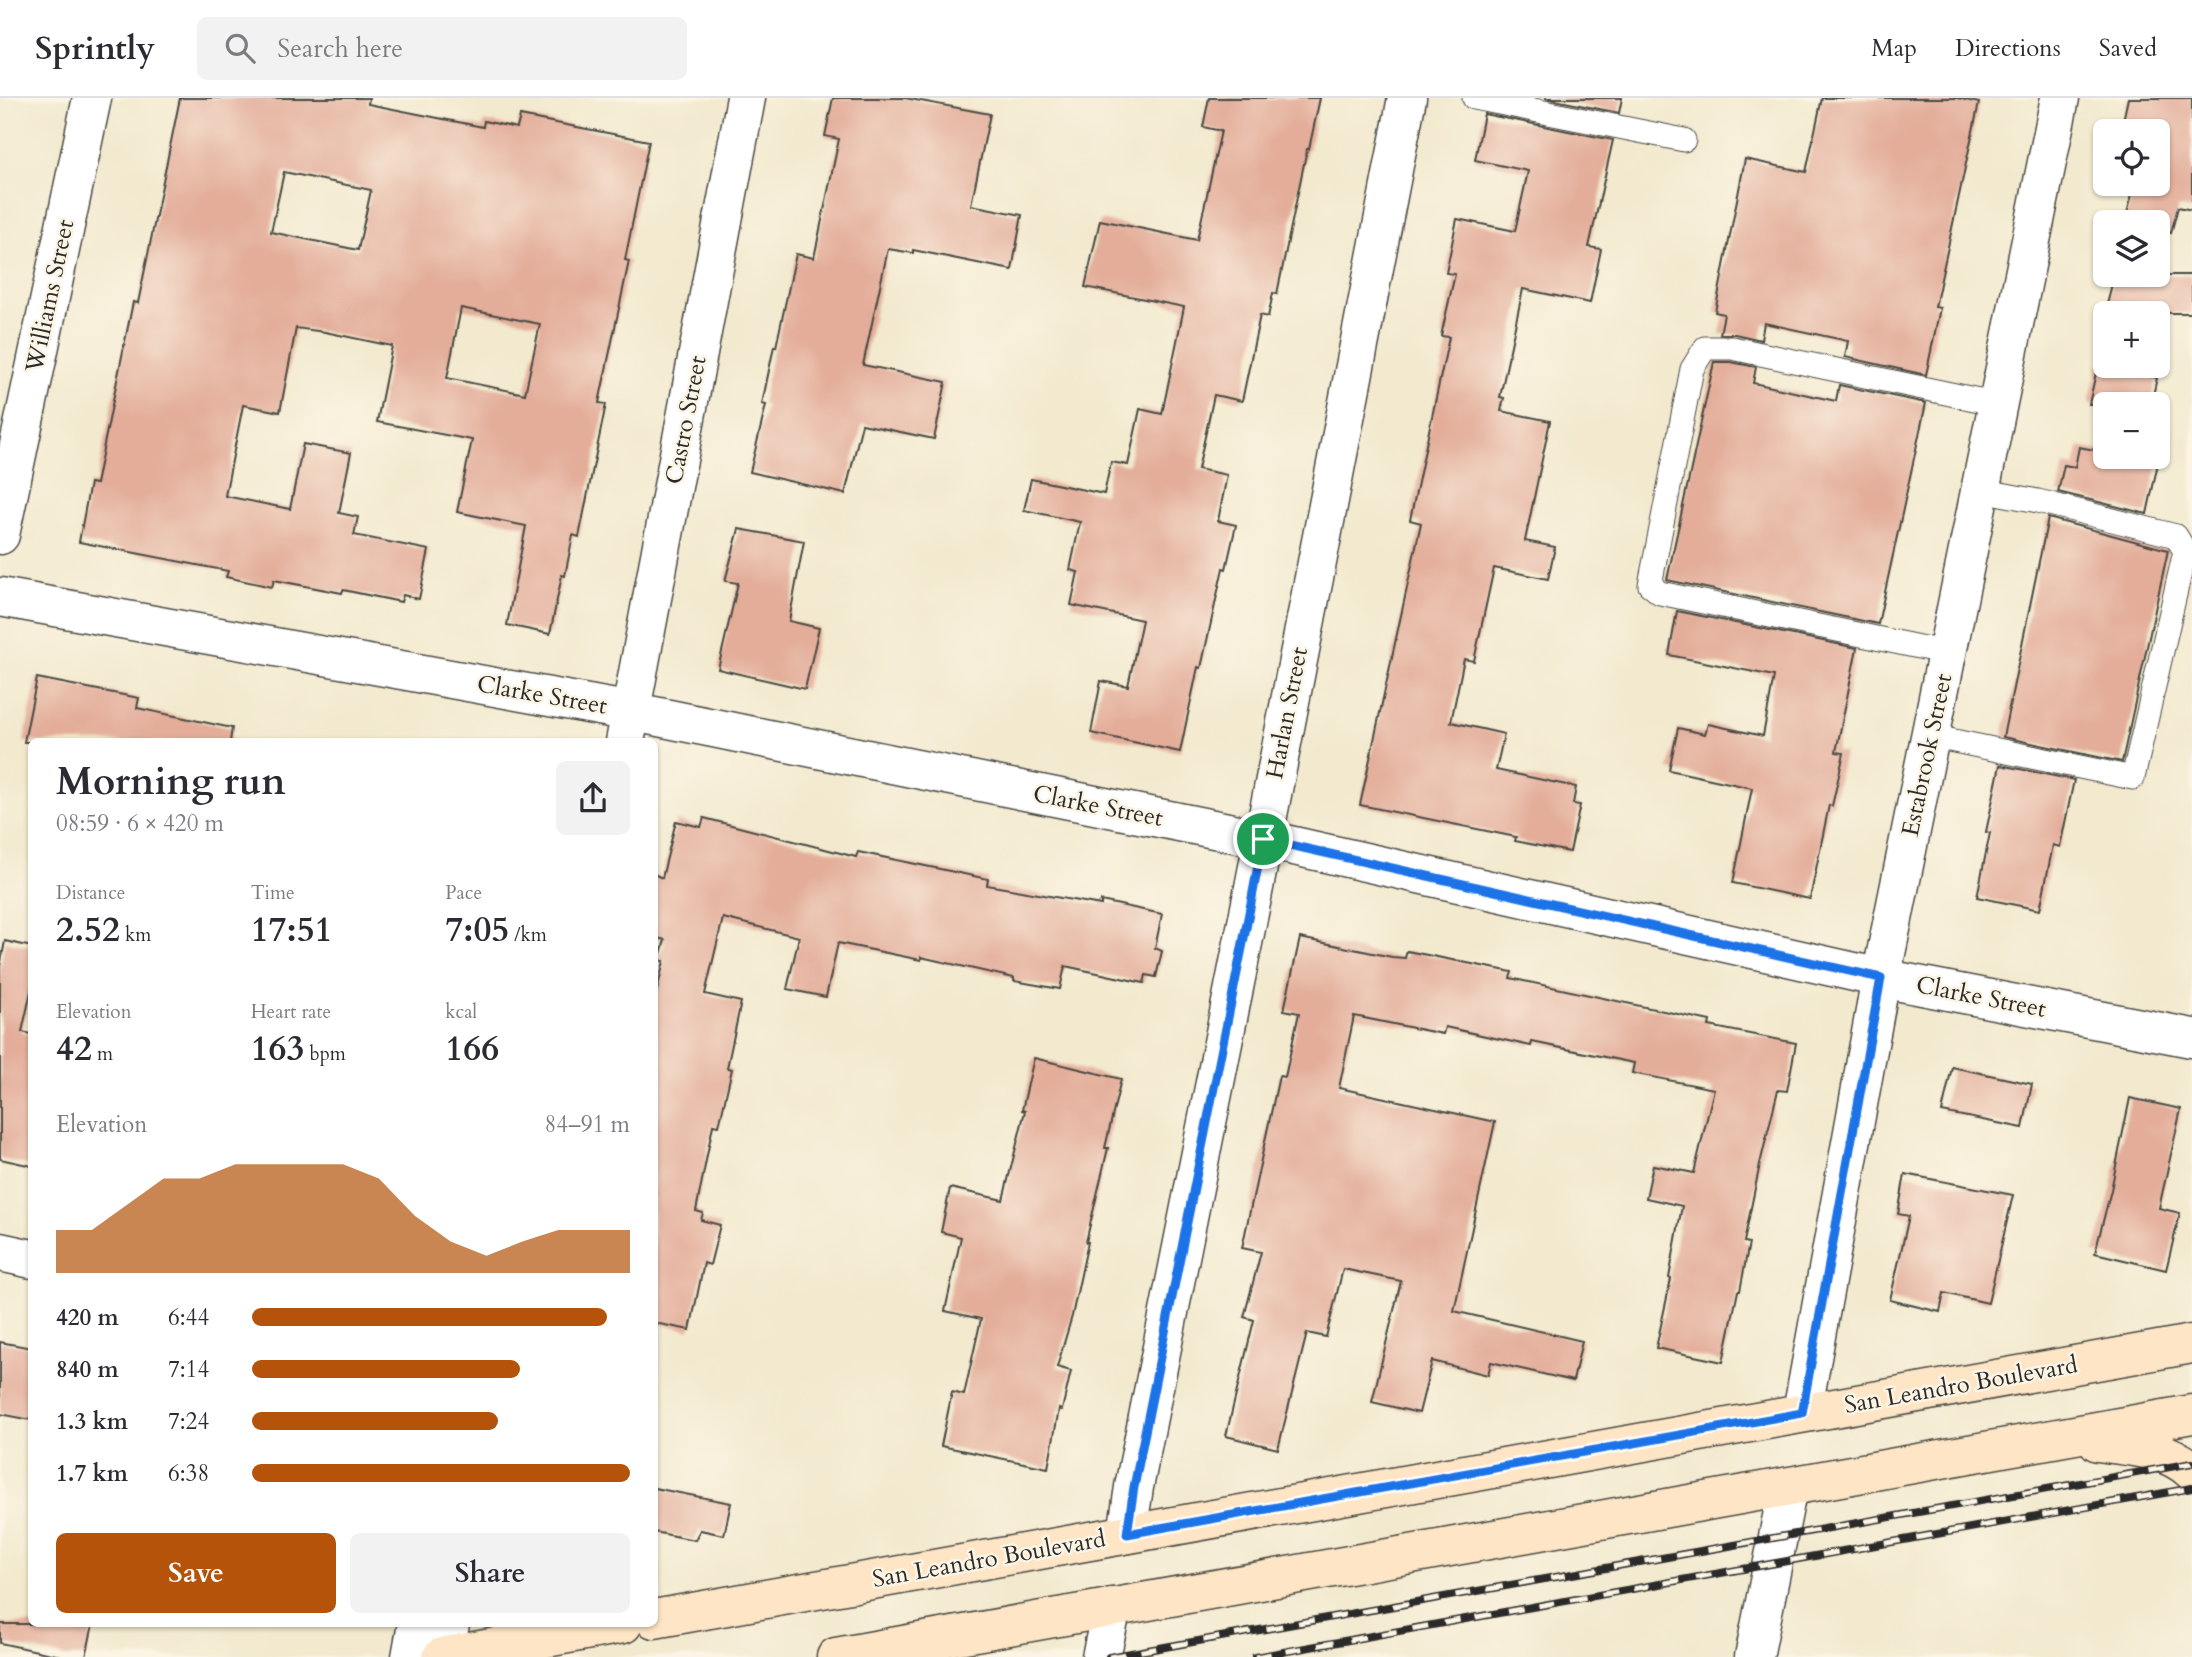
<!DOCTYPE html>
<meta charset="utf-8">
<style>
:root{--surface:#fff;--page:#f2f2f3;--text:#2b2b33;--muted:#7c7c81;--line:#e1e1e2;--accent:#b45309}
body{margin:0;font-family:Cardo,serif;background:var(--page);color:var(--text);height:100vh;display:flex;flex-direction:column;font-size:26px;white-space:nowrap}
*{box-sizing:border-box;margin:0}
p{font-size:23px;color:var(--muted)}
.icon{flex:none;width:38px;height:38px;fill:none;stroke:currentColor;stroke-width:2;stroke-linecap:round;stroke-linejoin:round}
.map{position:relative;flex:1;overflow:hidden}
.drawer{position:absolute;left:28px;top:640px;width:630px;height:889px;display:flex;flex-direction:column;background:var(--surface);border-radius:10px;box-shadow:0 2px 5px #0004}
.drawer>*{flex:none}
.tools{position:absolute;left:2093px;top:21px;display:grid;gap:14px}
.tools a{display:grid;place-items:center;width:77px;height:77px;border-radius:10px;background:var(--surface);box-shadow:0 2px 5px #0004;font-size:35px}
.pin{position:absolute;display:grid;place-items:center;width:60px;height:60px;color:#fff;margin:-30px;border:4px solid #fff;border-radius:50%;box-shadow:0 2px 7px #0007}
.round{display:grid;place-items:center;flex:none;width:74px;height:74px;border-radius:10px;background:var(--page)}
.overview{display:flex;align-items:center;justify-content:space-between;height:119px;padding:0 28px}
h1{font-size:38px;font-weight:700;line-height:52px}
.metrics{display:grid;grid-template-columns:repeat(3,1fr);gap:10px;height:119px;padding:7px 28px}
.metrics div{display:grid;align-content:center}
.metrics b{font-size:35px;font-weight:700}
.metrics small{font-size:19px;font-weight:400}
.metrics p{font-size:19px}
.chart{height:196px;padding:14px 28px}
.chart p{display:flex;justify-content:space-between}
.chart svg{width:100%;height:126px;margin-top:7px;fill:var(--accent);opacity:.7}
.primary-button{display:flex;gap:14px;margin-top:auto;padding:14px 28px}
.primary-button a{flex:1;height:80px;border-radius:10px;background:var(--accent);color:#fff;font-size:28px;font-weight:700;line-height:80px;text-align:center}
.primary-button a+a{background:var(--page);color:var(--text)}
ul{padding:0 28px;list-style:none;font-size:23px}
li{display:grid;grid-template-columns:112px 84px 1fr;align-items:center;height:52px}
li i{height:18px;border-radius:9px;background:var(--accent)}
header{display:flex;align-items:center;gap:42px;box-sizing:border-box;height:98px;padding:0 35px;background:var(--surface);border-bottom:2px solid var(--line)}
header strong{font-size:33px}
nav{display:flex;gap:38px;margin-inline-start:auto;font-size:24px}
.search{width:490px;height:63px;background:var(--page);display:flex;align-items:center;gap:18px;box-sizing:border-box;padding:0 24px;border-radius:10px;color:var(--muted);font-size:26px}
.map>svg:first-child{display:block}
.building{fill:#e3ad9a;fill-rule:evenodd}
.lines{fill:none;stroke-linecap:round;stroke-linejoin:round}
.lane-casing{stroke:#494843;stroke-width:25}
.street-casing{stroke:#494843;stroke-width:41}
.secondary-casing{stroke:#494843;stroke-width:41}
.lane{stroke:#fff;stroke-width:23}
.street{stroke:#fff;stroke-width:38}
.secondary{stroke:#fde5c5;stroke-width:38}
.rail-casing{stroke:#2b2b2b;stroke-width:8}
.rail{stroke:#fcf5e5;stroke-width:5;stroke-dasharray:16;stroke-linecap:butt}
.route-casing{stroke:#fff;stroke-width:14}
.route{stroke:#1a73e8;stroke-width:9}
.labels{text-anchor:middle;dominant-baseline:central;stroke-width:5;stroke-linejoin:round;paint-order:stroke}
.street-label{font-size:24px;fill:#2b2b2b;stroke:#fcf5e5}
</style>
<header>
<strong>Sprintly</strong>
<div class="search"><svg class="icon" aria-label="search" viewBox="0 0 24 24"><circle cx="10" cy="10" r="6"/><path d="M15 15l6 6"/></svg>Search here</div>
<nav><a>Map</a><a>Directions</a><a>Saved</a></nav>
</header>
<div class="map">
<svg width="2192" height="1559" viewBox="0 0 2192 1559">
<rect width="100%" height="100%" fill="#fcf5e5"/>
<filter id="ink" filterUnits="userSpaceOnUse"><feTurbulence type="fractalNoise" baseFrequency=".0143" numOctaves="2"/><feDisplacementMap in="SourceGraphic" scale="14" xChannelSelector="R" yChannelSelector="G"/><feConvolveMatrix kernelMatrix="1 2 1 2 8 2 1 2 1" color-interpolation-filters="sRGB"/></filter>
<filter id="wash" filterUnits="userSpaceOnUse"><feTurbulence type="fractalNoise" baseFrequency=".00686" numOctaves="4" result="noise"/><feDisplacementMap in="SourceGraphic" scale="28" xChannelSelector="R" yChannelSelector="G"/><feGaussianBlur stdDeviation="1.57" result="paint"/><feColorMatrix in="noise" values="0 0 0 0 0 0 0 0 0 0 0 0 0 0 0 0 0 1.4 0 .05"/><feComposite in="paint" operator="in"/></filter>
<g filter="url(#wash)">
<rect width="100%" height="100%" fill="#f2e9ce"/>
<g id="blocks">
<!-- building -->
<g class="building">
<path d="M180,0H369L368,6L483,29L484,23L517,30L520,18L649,43L625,162L629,163L599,305L606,306L579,439L573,437L565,478L562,477L550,536L507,527L526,428L457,414L472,342L377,324L392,248L325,234L296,230L280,314L243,307L225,398L290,411L303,346L351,355L339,415L358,419L354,437L429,452L419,501L403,497L401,504L343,492L342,495L274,482L272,489L226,479L228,473L79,444L90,385L96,386L133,204L138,205ZM284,74L371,92L358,152L271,134ZM461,210L540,226L525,296L447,280Z"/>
<polygon points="833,0 905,0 990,16 971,107 1022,117 1012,172 913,152 913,155 888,151 863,267 946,284 934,341 862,326 845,396 750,374 766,307 762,306 774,248 776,249 796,156 814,160 839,41 825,38"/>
<polygon points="1209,0 1320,0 1309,51 1307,51 1277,196 1273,195 1268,219 1260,217 1242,303 1214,297 1198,371 1227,377 1218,423 1236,427 1226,471 1223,470 1201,570 1198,569 1180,654 1091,635 1101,583 1128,588 1142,522 1071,507 1078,474 1070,472 1080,424 1024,412 1031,381 1104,396 1111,364 1128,367 1140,311 1162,316 1184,209 1085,189 1100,122 1197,142 1221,33 1203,29"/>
<polygon points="1545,0 1622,0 1619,15"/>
<polygon points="1822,0 1957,0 1979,5 1935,209 1940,210 1926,277 1845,259 1848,243 1764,225 1761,242 1735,236 1720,236 1724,216 1715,214 1745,61 1806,74"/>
<polygon points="2128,0 2192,0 2192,112 2178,109 2171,135 2158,132 2158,124 2125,123 2132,96 2121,93 2123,86 2158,86 2158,33 2121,32"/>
<polygon points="1484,16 1613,42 1589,149 1601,151 1590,205 1523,191 1500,299 1504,300 1501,313 1550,323 1525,443 1555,449 1548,481 1494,470 1474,563 1464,561 1451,624 1504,636 1496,672 1576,689 1573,706 1580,707 1570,754 1515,743 1516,739 1360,707 1421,425 1410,422 1449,239 1441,238 1455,176 1446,175 1457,121 1515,133 1528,73 1475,62"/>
<polygon points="2114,177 2192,177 2192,215 2141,215 2107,207"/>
<polygon points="1714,264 1731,264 1756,269 1753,285 1836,303 1839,287 1926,305 1878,526 1667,482"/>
<polygon points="2098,266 2157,280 2151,306 2089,306"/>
<polygon points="2079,349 2105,354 2105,359 2127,359 2158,365 2147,416 2058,394 2064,367 2075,369"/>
<polygon points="2048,420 2168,452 2122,664 2003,639"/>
<polygon points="739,431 804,443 789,523 819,530 805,591 718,571 738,485 725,483"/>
<polygon points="1677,513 1857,550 1836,654 1844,655 1832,708 1829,707 1810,801 1733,785 1752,690 1669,672 1678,630 1705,636 1708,626 1763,638 1774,578 1669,557"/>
<polygon points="37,580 139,600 137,610 232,630 230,644 24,644"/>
<polygon points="2000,667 2074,682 2060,749 2053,747 2040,812 1977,799 1990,735 1986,734"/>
<polygon points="704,720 856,759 858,754 988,781 987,787 1101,807 1101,803 1162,816 1155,850 1162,853 1156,879 1146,877 1144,885 1065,868 1060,891 1014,883 1014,880 921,859 921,862 838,845 826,899 787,891 799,839 723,820 705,896 741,904 727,970 732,971 719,1028 713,1027 696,1113 703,1115 701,1122 720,1127 710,1167 704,1165 690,1232 654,1225 654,905 664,863 659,862 665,842 654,839 654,776 662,780 676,723 701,729"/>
<polygon points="1300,840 1392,859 1405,860 1407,853 1512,874 1510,880 1710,923 1709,928 1796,945 1787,993 1778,992 1760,1066 1744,1144 1749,1145 1740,1193 1738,1193 1723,1264 1656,1250 1671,1181 1669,1180 1682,1108 1646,1100 1653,1067 1694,1075 1714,991 1632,975 1634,965 1532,944 1531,948 1445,929 1443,936 1354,918 1339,990 1495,1024 1454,1213 1582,1243 1573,1283 1491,1264 1488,1277 1432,1263 1419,1315 1372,1304 1401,1183 1343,1171 1326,1239 1307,1235 1278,1351 1226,1338 1254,1222 1244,1219 1261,1154 1242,1150 1279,978 1285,979 1299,915 1284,912"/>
<polygon points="5,843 32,849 32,889 22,934 32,936 32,1068 0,1061 0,869"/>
<polygon points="1034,960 1121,981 1105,1050 1108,1050 1086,1144 1088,1144 1072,1218 1057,1269 1071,1273 1062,1312 1059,1311 1048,1370 941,1348 952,1294 964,1297 981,1221 945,1213 961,1139 941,1134 950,1090 1003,1102 1025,1013 1022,1012"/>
<polygon points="1952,969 2032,986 2023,1030 1942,1014"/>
<polygon points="2130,1000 2181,1011 2159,1110 2180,1115 2166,1172 2095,1155 2111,1092"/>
<polygon points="1905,1076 2013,1097 1988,1205 1944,1195 1940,1214 1890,1202 1909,1118 1898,1116"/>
<polygon points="0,1244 32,1250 32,1322 0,1316"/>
<polygon points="654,1390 731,1405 724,1437 700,1432 695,1442 654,1434"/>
<polygon points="0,1526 93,1526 86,1559 65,1559 0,1545"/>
</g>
</g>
</g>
<g filter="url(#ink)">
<use href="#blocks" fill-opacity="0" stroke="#494843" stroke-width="2"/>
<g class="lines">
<defs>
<g id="lane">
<polyline points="1474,0 1684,42"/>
<polyline points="1948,555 1660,495 1650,487 1692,271 1705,250 1732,250 1998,306"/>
<polyline points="1930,638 2133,680 2185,453 2176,438 2038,403 1980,392"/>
</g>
<g id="street">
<polyline points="0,437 92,0"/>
<polyline points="0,499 654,618 1263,741 1881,880 2192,940"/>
<polyline points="625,644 746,0"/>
<polyline points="0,1154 32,1161"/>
<polyline points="1802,1315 1881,880 2060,0"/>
<polyline points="1127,1436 1134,1389 1251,805 1407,0"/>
<polyline points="411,1559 417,1526"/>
<polyline points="444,1559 450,1526"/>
<polyline points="1101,1559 1112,1509"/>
<polyline points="1754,1559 1788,1389"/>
</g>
<g id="secondary">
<path d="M2098,1344C2130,1349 2167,1349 2192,1373"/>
<polyline points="654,1521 2192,1246"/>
<polyline points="442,1559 623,1526"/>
<polyline points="836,1559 2192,1316"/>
</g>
</defs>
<!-- lane casing -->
<use href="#lane" class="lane-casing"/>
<!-- street casing -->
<use href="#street" class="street-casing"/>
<!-- secondary casing -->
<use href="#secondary" class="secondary-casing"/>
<!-- lane -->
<use href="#lane" class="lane"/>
<!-- street -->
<use href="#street" class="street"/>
<!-- secondary -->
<use href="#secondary" class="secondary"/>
<defs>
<g id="rail">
<polyline points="1109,1559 2192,1365"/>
<polyline points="1255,1559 2192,1390"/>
</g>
</defs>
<!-- rail casing -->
<use href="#rail" class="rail-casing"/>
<!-- rail -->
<use href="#rail" class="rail"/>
</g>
</g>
<g class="lines" filter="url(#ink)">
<defs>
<polygon id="route" points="1263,741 1881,880 1802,1315 1127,1436 1134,1389 1251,805"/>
</defs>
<!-- route casing -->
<use href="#route" class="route-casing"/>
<!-- route -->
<use href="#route" class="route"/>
</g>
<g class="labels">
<!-- street labels -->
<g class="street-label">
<text transform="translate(50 198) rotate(-78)">Williams Street</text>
<text transform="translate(686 322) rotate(-79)">Castro Street</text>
<text transform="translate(542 597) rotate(10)">Clarke Street</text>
<text transform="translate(1287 615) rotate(-79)">Harlan Street</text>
<text transform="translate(1927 657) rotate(-78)">Estabrook Street</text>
<text transform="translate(1098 708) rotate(11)">Clarke Street</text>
<text transform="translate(1981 899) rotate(11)">Clarke Street</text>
<text transform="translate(1961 1287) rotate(-10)">San Leandro Boulevard</text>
<text transform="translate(989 1461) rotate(-10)">San Leandro Boulevard</text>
</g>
</g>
</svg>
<div class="tools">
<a><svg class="icon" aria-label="locate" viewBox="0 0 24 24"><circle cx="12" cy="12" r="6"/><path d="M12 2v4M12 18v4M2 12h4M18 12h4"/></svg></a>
<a><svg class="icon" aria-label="layers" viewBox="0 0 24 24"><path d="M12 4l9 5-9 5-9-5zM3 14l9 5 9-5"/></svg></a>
<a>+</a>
<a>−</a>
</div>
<div class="pin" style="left:1263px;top:741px;background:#1e9e55"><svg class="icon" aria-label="arrive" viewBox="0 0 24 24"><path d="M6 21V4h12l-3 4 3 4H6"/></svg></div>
<section class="drawer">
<div class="overview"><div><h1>Morning run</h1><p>08:59 · 6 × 420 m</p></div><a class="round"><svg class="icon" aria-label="share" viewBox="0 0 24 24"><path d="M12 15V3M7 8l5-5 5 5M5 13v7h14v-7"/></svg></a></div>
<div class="metrics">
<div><p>Distance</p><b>2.52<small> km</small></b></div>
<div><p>Time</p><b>17:51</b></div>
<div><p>Pace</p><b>7:05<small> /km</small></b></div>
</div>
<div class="metrics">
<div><p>Elevation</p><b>42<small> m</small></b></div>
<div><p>Heart rate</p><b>163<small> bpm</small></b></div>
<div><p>kcal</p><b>166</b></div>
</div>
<div class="chart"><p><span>Elevation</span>84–91 m</p>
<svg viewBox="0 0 160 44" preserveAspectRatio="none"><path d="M0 44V29L10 29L20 20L30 11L40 11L50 6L60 6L70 6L80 6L90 11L100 24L110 33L120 38L130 33L140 29L150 29L160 29V44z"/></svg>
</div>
<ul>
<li><b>420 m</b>6:44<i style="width:94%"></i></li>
<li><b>840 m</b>7:14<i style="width:71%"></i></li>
<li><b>1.3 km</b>7:24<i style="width:65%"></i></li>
<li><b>1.7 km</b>6:38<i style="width:100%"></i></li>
</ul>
<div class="primary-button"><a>Save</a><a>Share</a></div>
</section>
</div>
